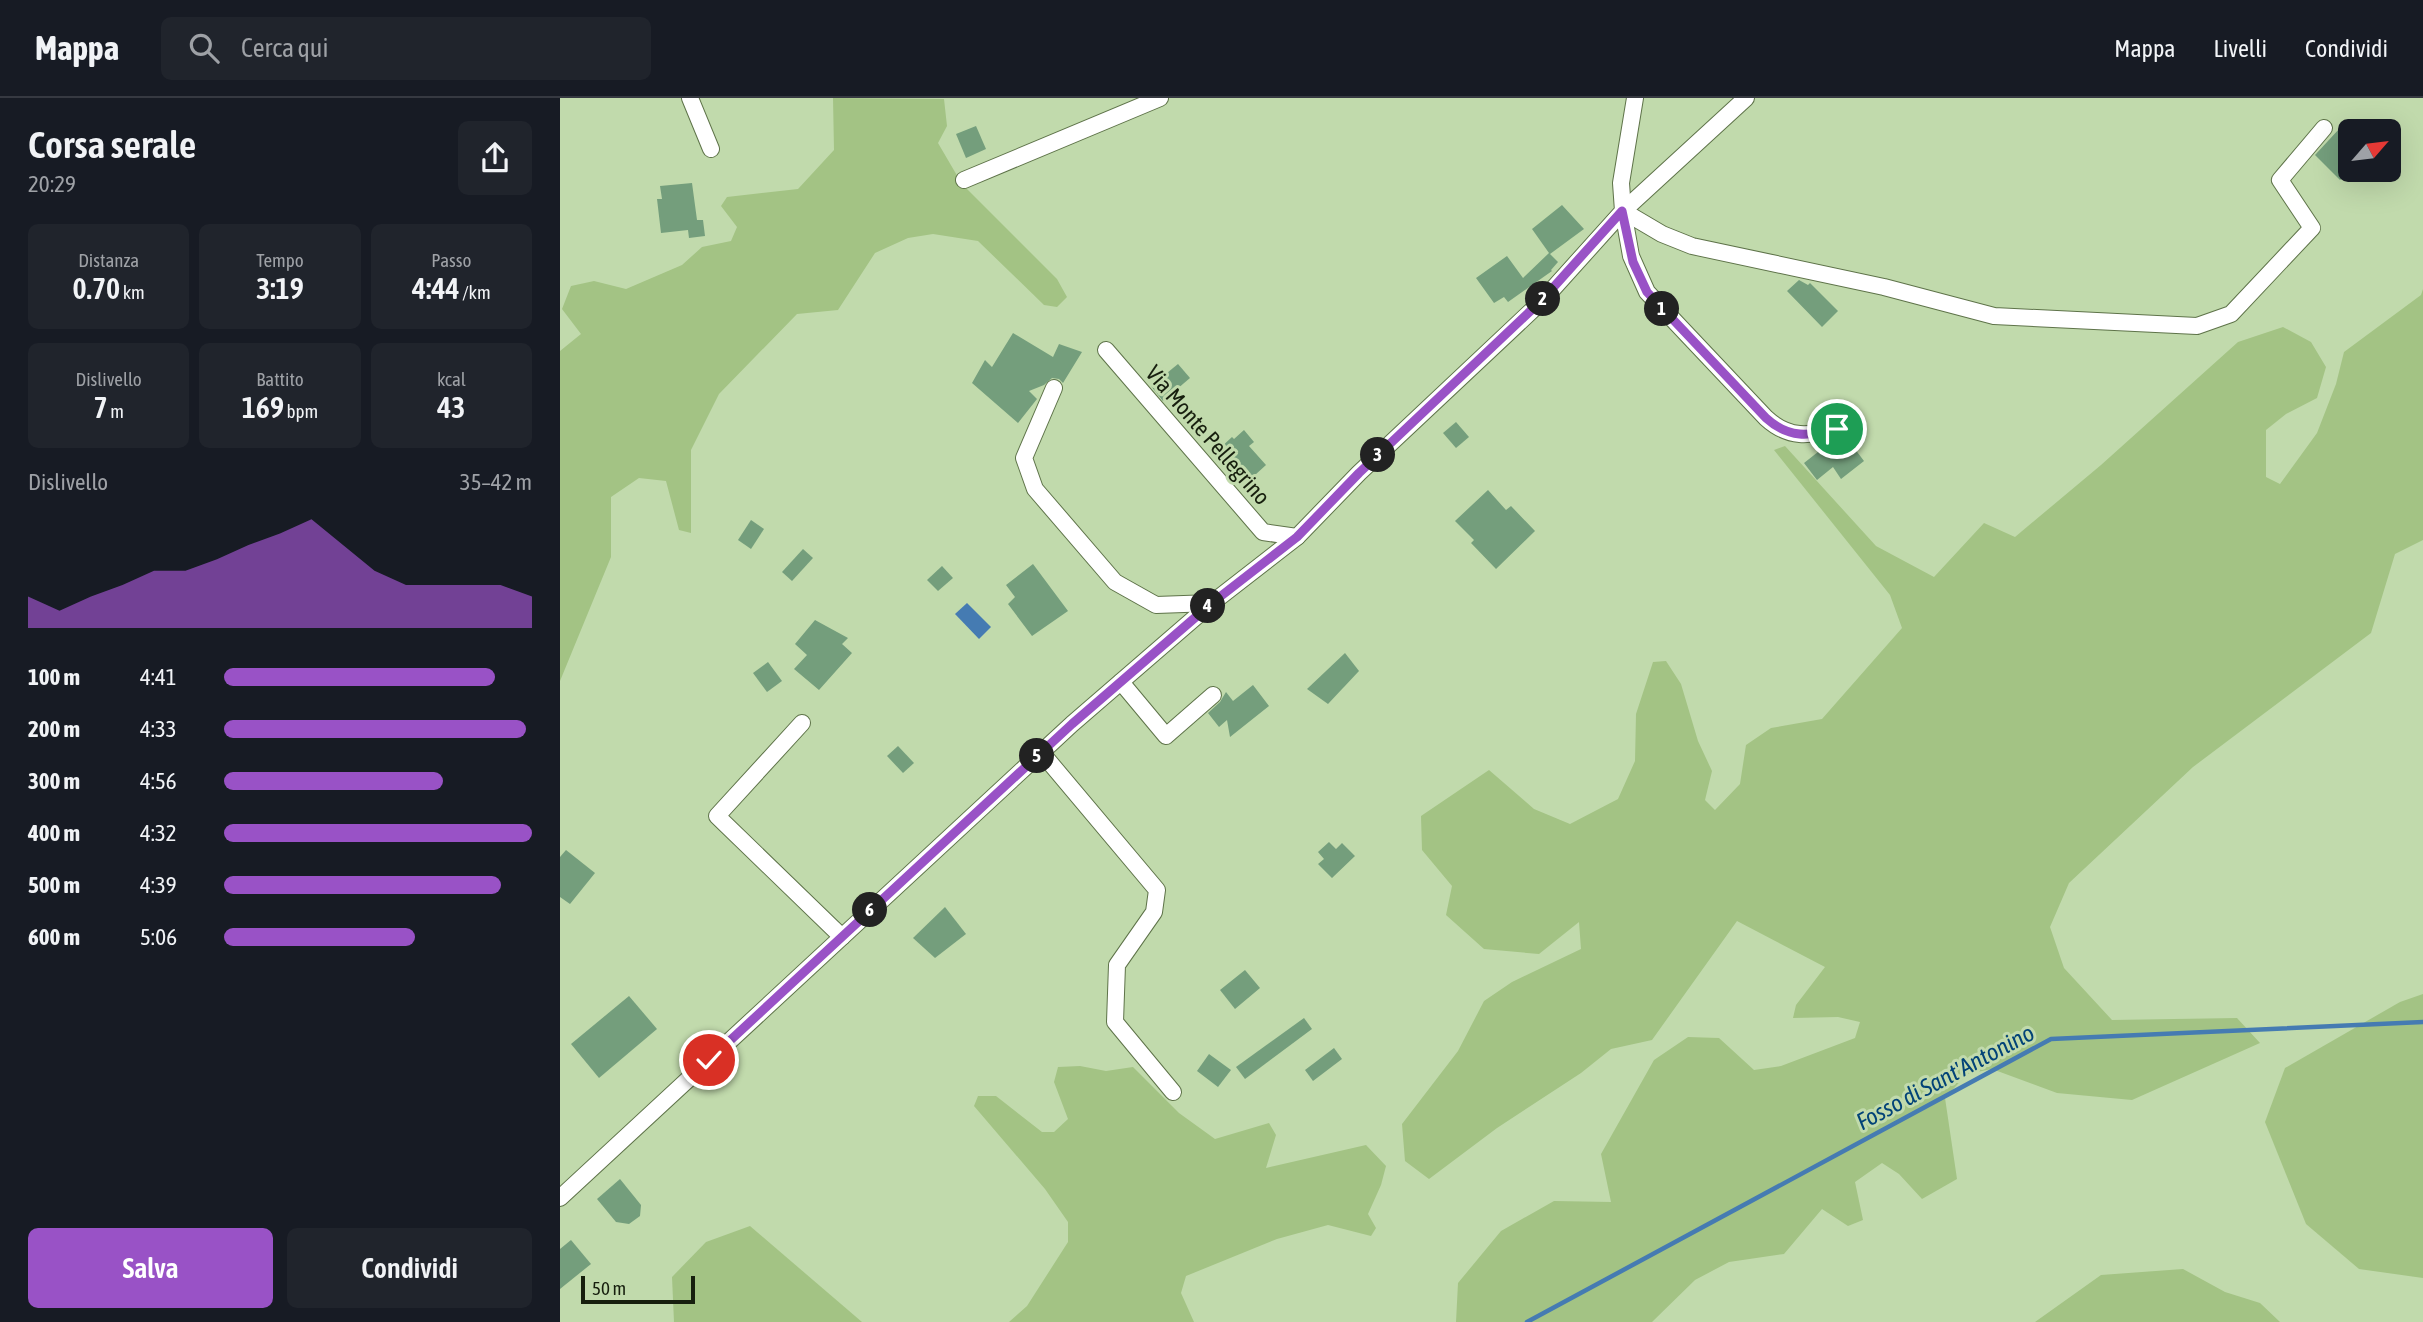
<!DOCTYPE html>
<html lang="it">
<meta charset="utf-8">
<style>
:root{--surface:#171b24;--page:#20242c;--text:#f1f3f6;--muted:#9ea1a6;--line:#363941;--accent:#9952c6}
body{margin:0;font-family:"Asap Condensed",sans-serif;background:var(--page);color:var(--text);height:100vh;display:flex;flex-direction:column;font-size:26px;white-space:nowrap}
*{box-sizing:border-box;margin:0}
p{font-size:23px;color:var(--muted)}
.icon{flex:none;width:38px;height:38px;fill:none;stroke:currentColor;stroke-width:2;stroke-linecap:round;stroke-linejoin:round}
.map{position:relative;flex:1;overflow:hidden}
.sheet{display:flex;flex-direction:column;background:var(--surface);width:560px}
.sheet>*{flex:none}
.needle{width:46px;rotate:62deg}
.controls{position:absolute;left:1778px;top:21px;display:grid;gap:14px}
.controls a{display:grid;place-items:center;width:63px;height:63px;border-radius:10px;background:var(--surface);box-shadow:0 7px 28px #0002;font-size:35px}
.scale{position:absolute;left:21px;bottom:18px;width:114px;box-sizing:border-box;padding-left:7px;border:4px solid #171f0e;border-top:0;font-size:19px;line-height:24px;white-space:nowrap;color:#171f0e;-webkit-text-stroke:5px #c1daac;paint-order:stroke}
.pin{position:absolute;display:grid;place-items:center;width:60px;height:60px;color:#fff;margin:-30px;border:4px solid #fff;border-radius:50%;box-shadow:0 2px 7px #0007}
.km{position:absolute;width:35px;height:35px;margin:-18px;border-radius:50%;background:#222;color:#fff;font-size:19px;line-height:35px;text-align:center}
.round{display:grid;place-items:center;flex:none;width:74px;height:74px;border-radius:10px;background:var(--page)}
.overview{display:flex;align-items:center;justify-content:space-between;height:119px;padding:0 28px}
h1{font-size:38px;font-weight:600;line-height:52px}
.figures{display:grid;grid-template-columns:repeat(3,1fr);gap:10px;height:119px;padding:7px 28px}
.figures div{display:grid;align-content:center;border-radius:10px;background:var(--page);text-align:center}
.figures b{font-size:30px;font-weight:600}
.figures small{font-size:19px;font-weight:400}
.figures p{font-size:19px}
.chart{height:196px;padding:14px 28px}
.chart p{display:flex;justify-content:space-between}
.chart svg{width:100%;height:126px;margin-top:7px;fill:var(--accent);opacity:.7}
.action{display:flex;gap:14px;margin-top:auto;padding:14px 28px}
.action a{flex:1;height:80px;border-radius:10px;background:var(--accent);color:#fff;font-size:28px;font-weight:600;line-height:80px;text-align:center}
.action a+a{background:var(--page);color:var(--text)}
ul{padding:0 28px;list-style:none;font-size:23px}
li{display:grid;grid-template-columns:112px 84px 1fr;align-items:center;height:52px}
li i{height:18px;border-radius:9px;background:var(--accent)}
header{display:flex;align-items:center;gap:42px;box-sizing:border-box;height:98px;padding:0 35px;background:var(--surface);border-bottom:2px solid var(--line)}
header strong{font-size:33px}
nav{display:flex;gap:38px;margin-inline-start:auto;font-size:24px}
.search{width:490px;height:63px;background:var(--page);display:flex;align-items:center;gap:18px;box-sizing:border-box;padding:0 24px;border-radius:10px;color:var(--muted);font-size:26px}
main{display:flex;flex:1;min-height:0}
.map>svg:first-child{display:block}
.green{fill:#a3c384}
.water{fill:#457bb2}
.lines{fill:none;stroke-linecap:round;stroke-linejoin:round}
.stream{stroke:#457bb2;stroke-width:4.5}
.building{fill:#749e7c}
.minor-casing{stroke:#5e7349;stroke-width:18}
.minor{stroke:#fff;stroke-width:16}
.route-casing{stroke:#fff;stroke-width:14}
.route{stroke:#9952c6;stroke-width:9}
.labels{text-anchor:middle;dominant-baseline:central;stroke-width:6;stroke-linejoin:round;paint-order:stroke}
.street-label{font-size:23px;fill:#171f0e;stroke:#c1daac}
.water-label{font-size:24px;font-style:italic;fill:#024377;stroke:#c1daac}
</style>
<header>
<strong>Mappa</strong>
<div class="search"><svg class="icon" aria-label="search" viewBox="0 0 24 24"><circle cx="10" cy="10" r="6"/><path d="M15 15l6 6"/></svg>Cerca qui</div>
<nav><a>Mappa</a><a>Livelli</a><a>Condividi</a></nav>
</header>
<main>
<section class="sheet">
<div class="overview"><div><h1>Corsa serale</h1><p>20:29</p></div><a class="round"><svg class="icon" aria-label="share" viewBox="0 0 24 24"><path d="M12 15V3M7 8l5-5 5 5M5 13v7h14v-7"/></svg></a></div>
<div class="figures">
<div><p>Distanza</p><b>0.70<small> km</small></b></div>
<div><p>Tempo</p><b>3:19</b></div>
<div><p>Passo</p><b>4:44<small> /km</small></b></div>
</div>
<div class="figures">
<div><p>Dislivello</p><b>7<small> m</small></b></div>
<div><p>Battito</p><b>169<small> bpm</small></b></div>
<div><p>kcal</p><b>43</b></div>
</div>
<div class="chart"><p><span>Dislivello</span>35–42 m</p>
<svg viewBox="0 0 160 44" preserveAspectRatio="none"><path d="M0 44V33L10 38L20 33L30 29L40 24L50 24L60 20L70 15L80 11L90 6L100 15L110 24L120 29L130 29L140 29L150 29L160 33V44z"/></svg>
</div>
<ul>
<li><b>100 m</b>4:41<i style="width:88%"></i></li>
<li><b>200 m</b>4:33<i style="width:98%"></i></li>
<li><b>300 m</b>4:56<i style="width:71%"></i></li>
<li><b>400 m</b>4:32<i style="width:100%"></i></li>
<li><b>500 m</b>4:39<i style="width:90%"></i></li>
<li><b>600 m</b>5:06<i style="width:62%"></i></li>
</ul>
<div class="action"><a>Salva</a><a>Condividi</a></div>
</section>
<div class="map">
<svg width="1863" height="1224" viewBox="0 0 1863 1224">
<rect width="100%" height="100%" fill="#c1daac"/>
<!-- green -->
<g class="green">
<polygon points="273,0 384,1 387,28 378,45 402,86 497,181 507,199 497,209 484,207 418,143 373,136 348,140 315,155 278,212 237,216 159,296 131,352 131,435 119,432 106,383 79,380 51,399 51,459 0,583 0,253 21,236 2,211 11,188 34,183 66,191 122,167 142,149 171,143 177,129 161,108 167,99 238,91 274,52"/>
<polygon points="1863,191 1863,442 1835,456 1811,535 1633,669 1509,785 1490,829 1504,870 1552,922 1677,920 1700,945 1572,1002 1497,995 1432,971 1407,976 1385,1000 1397,1081 1362,1101 1339,1076 1322,1065 1295,1084 1303,1122 1288,1128 1262,1111 1224,1156 1169,1164 1135,1182 1092,1224 896,1224 898,1185 941,1133 994,1103 1051,1104 1041,1056 1094,962 1128,939 1159,940 1194,972 1221,968 1295,940 1300,924 1278,919 1233,920 1236,907 1265,869 1177,823 1092,942 1051,951 1021,975 937,1030 869,1081 845,1063 842,1026 898,953 924,903 952,884 1021,851 1019,824 979,856 924,851 886,817 892,788 862,752 861,718 929,672 974,711 1010,726 1058,701 1075,663 1076,616 1093,564 1106,563 1121,586 1138,643 1152,673 1145,702 1155,712 1180,686 1186,647 1211,630 1262,621 1342,530 1330,497 1214,352 1225,348 1316,448 1374,479 1424,425 1455,439 1541,367 1678,244 1723,229 1751,244 1766,269 1757,300 1726,316 1706,332 1706,379 1720,386 1757,335 1776,286 1784,254 1861,197"/>
<polygon points="1863,896 1863,1180 1799,1171 1746,1126 1705,1024 1725,970 1840,904"/>
<polygon points="520,968 546,973 573,969 619,1015 655,1041 709,1025 716,1037 706,1070 806,1047 826,1068 821,1087 808,1116 816,1130 811,1138 768,1127 717,1141 626,1178 621,1195 634,1224 449,1224 467,1208 508,1144 508,1124 485,1091 414,1008 418,998 436,998 482,1034 494,1034 508,1021 494,984 498,969"/>
<polygon points="190,1128 302,1224 114,1224 112,1179 146,1144"/>
<polygon points="1623,1171 1665,1194 1700,1205 1720,1224 1475,1224 1541,1177"/>
</g>
<!-- water -->
<polygon class="water" points="407,505 431,529 419,541 395,516"/>
<g class="lines">
<!-- stream -->
<polyline class="stream" points="967,1224 1491,941 1863,924"/>
</g>
<!-- building -->
<g class="building">
<polygon points="416,28 426,51 406,60 396,36"/>
<polygon points="1780,30 1790,40 1790,73 1780,82 1755,57"/>
<polygon points="132,85 137,122 143,122 145,138 129,140 128,132 101,135 97,101 102,101 100,88"/>
<polygon points="1002,107 1024,131 990,156 998,164 991,172 992,173 948,204 944,199 934,205 916,180 947,158 963,180 989,155 972,131"/>
<polygon points="1239,182 1248,187 1250,185 1278,213 1262,229 1227,193"/>
<polygon points="453,235 493,259 499,246 522,254 503,285 499,281 492,280 484,287 469,293 477,301 458,325 412,285 425,262 432,269"/>
<polygon points="618,266 630,280 603,303 591,288"/>
<polygon points="896,324 909,339 896,350 883,335"/>
<polygon points="684,332 694,344 689,348 706,367 684,387 666,368 669,366 657,353 672,339 674,341"/>
<polygon points="1285,338 1304,363 1281,381 1273,369 1257,382 1244,365 1263,350 1266,353"/>
<polygon points="928,392 946,412 951,408 975,433 936,471 911,445 914,442 895,423"/>
<polygon points="191,422 204,431 191,451 178,442"/>
<polygon points="243,451 253,460 232,483 222,474"/>
<polygon points="473,466 508,513 472,538 448,506 455,499 446,487"/>
<polygon points="382,468 393,480 378,493 367,482"/>
<polygon points="255,522 288,540 282,546 292,555 259,592 234,571 247,557 235,546"/>
<polygon points="785,555 799,573 768,606 747,591"/>
<polygon points="208,564 222,583 207,594 193,575"/>
<polygon points="693,587 709,608 670,639 667,622 659,629 648,615 660,604 666,594 673,603"/>
<polygon points="338,648 354,665 343,675 327,658"/>
<polygon points="769,744 776,751 782,745 795,758 772,780 758,766 764,761 758,754"/>
<polygon points="6,752 35,775 10,806 0,799 0,759"/>
<polygon points="385,809 406,836 375,860 353,840"/>
<polygon points="685,872 700,890 675,911 660,892"/>
<polygon points="69,898 97,931 39,980 11,946"/>
<polygon points="744,920 752,931 685,981 676,969"/>
<polygon points="774,950 782,961 753,983 745,972"/>
<polygon points="649,956 671,972 658,989 637,973"/>
<polygon points="60,1081 81,1107 80,1118 69,1126 56,1124 37,1101"/>
<polygon points="11,1142 31,1166 0,1191 0,1151"/>
</g>
<g class="lines">
<defs>
<g id="minor">
<polyline points="130,0 151,51"/>
<polyline points="404,82 600,0"/>
<polyline points="1063,113 1102,136 1132,148 1324,189 1434,218 1637,228 1671,216 1752,130 1720,82 1764,30"/>
<path d="M1063,113L1071,158L1087,194L1206,320C1229,341 1249,338 1277,331"/>
<polyline points="1063,113 1186,0"/>
<polyline points="546,252 703,434 737,439 799,375 982,203 1063,113 1061,85 1075,0"/>
<polyline points="494,290 464,360 475,391 555,484 596,507 652,505"/>
<polyline points="561,584 606,638 653,597"/>
<polyline points="242,625 157,718 282,839"/>
<polyline points="481,654 597,792 594,814 557,867 555,924 613,994"/>
<polyline points="0,1100 512,626 652,505 737,439"/>
</g>
</defs>
<!-- minor casing -->
<use href="#minor" class="minor-casing"/>
<!-- minor -->
<use href="#minor" class="minor"/>
</g>
<g class="lines">
<defs>
<path id="route" d="M149,962L512,626L652,505L737,439L799,375L982,202L1062,113L1073,164L1087,194L1206,320C1229,341 1249,338 1277,331"/>
</defs>
<!-- route casing -->
<use href="#route" class="route-casing"/>
<!-- route -->
<use href="#route" class="route"/>
</g>
<g class="labels">
<!-- street labels -->
<g class="street-label">
<text transform="translate(648 337) rotate(49)">Via Monte Pellegrino</text>
</g>
<!-- water labels -->
<g class="water-label">
<text transform="translate(1385 979) rotate(-28)">Fosso di Sant'Antonino</text>
</g>
</g>
</svg>
<div class="controls">
<a><svg class="needle" viewBox="-14 -14 28 28"><path d="M0-13l5 13h-10z" fill="#e53935"/><path d="M0 13l5-13h-10z" fill="#9ea1a6"/></svg></a>
</div>
<div class="scale">50 m</div>
<div class="pin" style="left:1277px;top:331px;background:#1e9e55"><svg class="icon" aria-label="arrive" viewBox="0 0 24 24"><path d="M6 21V4h12l-3 4 3 4H6"/></svg></div>
<div class="pin" style="left:149px;top:962px;background:#d93025"><svg class="icon" aria-label="check" viewBox="0 0 24 24"><path d="M5 12l5 5 9-10"/></svg></div>
<b class="km" style="left:1102px;top:211px">1</b>
<b class="km" style="left:983px;top:201px">2</b>
<b class="km" style="left:818px;top:357px">3</b>
<b class="km" style="left:648px;top:508px">4</b>
<b class="km" style="left:477px;top:658px">5</b>
<b class="km" style="left:310px;top:812px">6</b>
</div>
</main>
